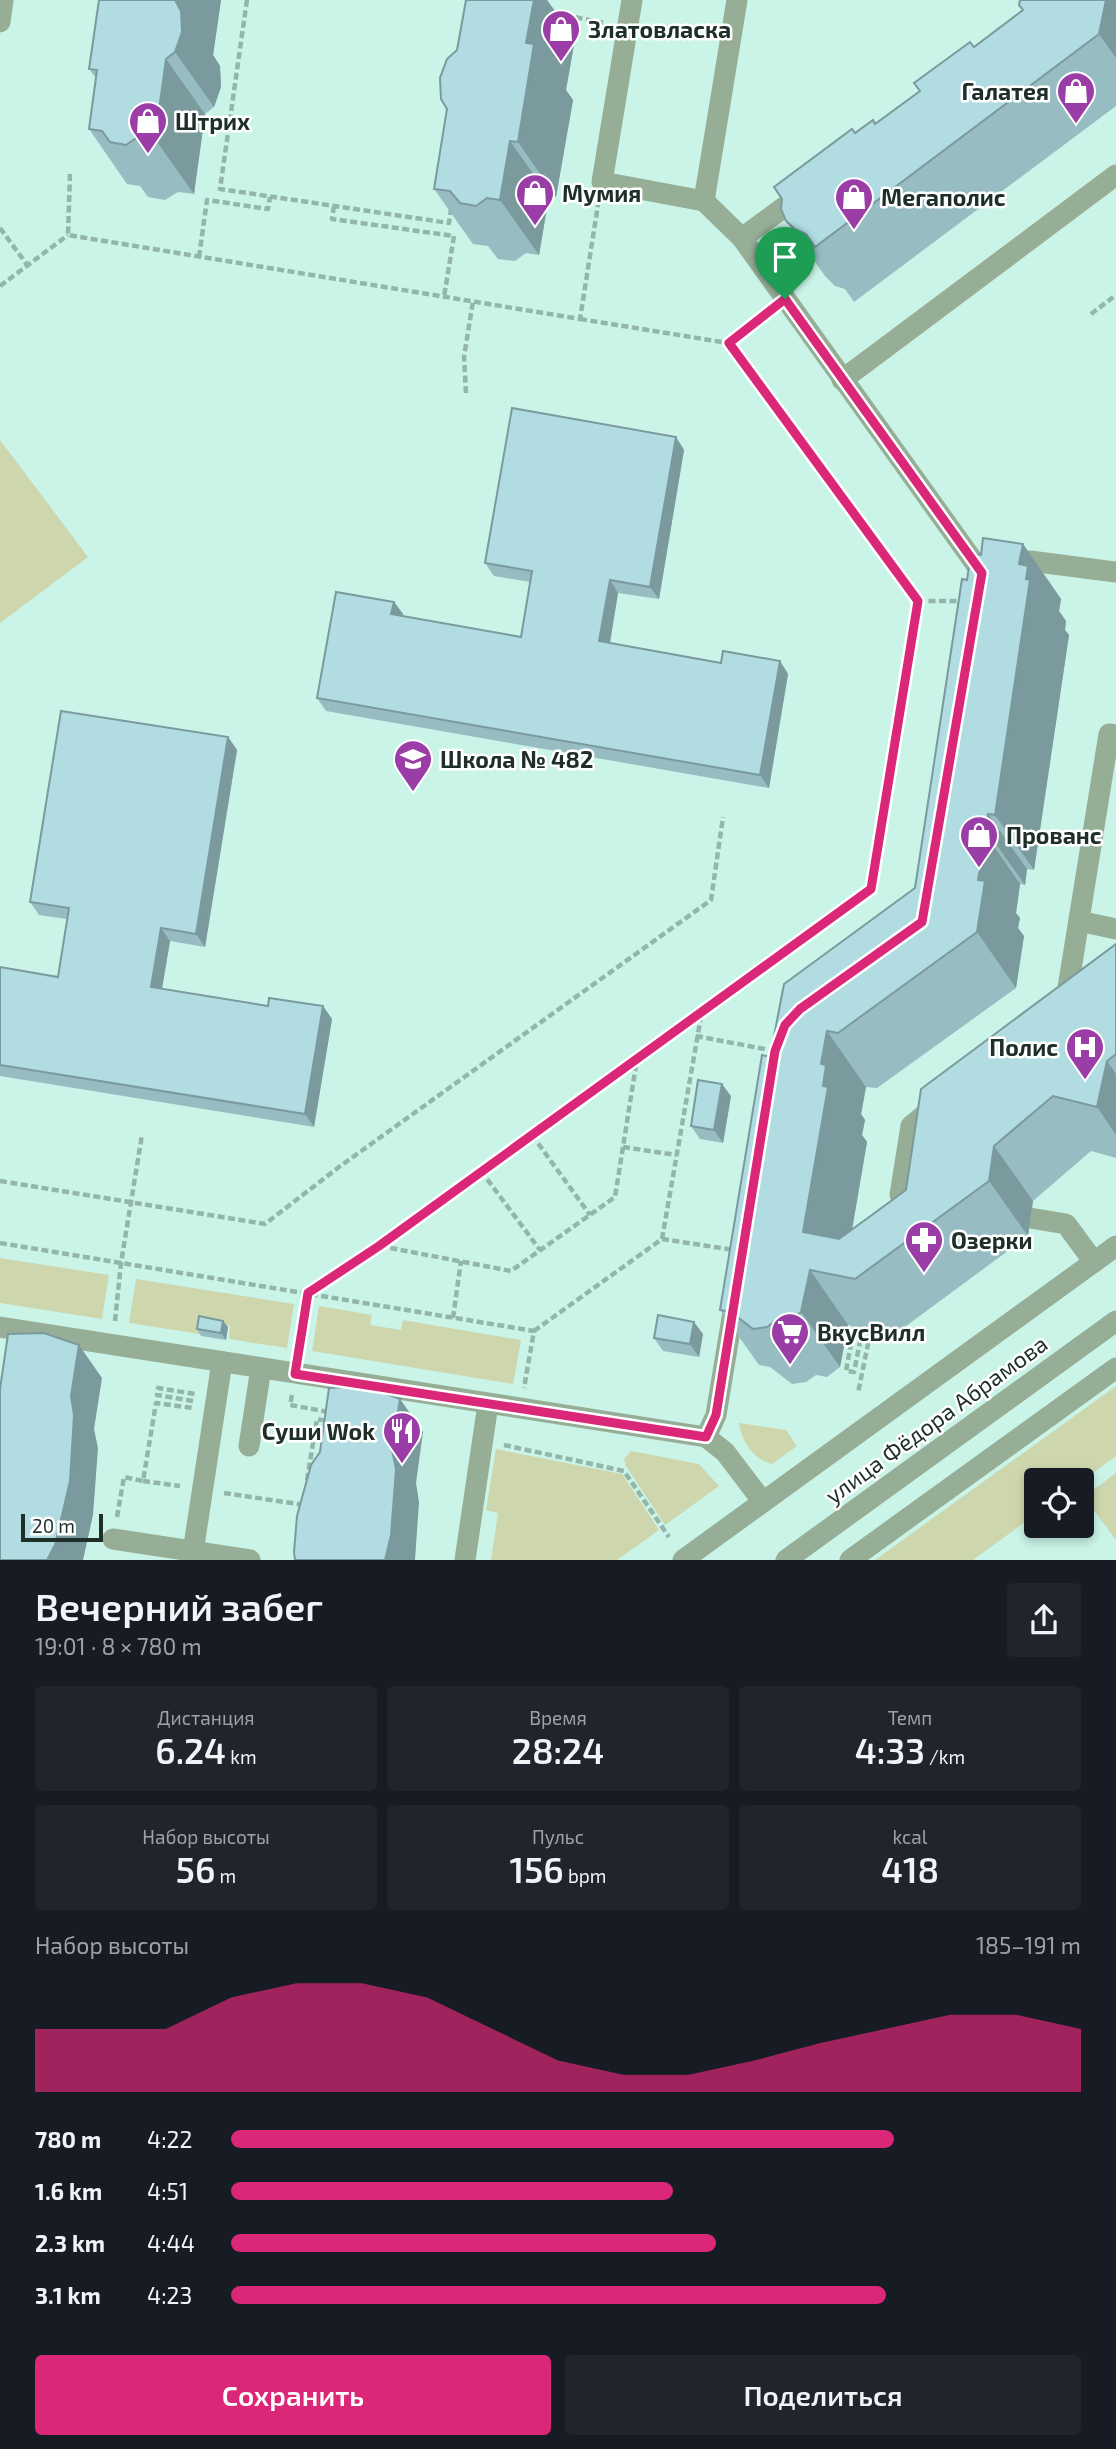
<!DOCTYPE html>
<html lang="ru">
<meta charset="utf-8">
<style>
:root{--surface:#171b24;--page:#20242c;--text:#f1f3f6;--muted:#9ea1a6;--accent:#db2777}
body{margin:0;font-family:"Exo 2",sans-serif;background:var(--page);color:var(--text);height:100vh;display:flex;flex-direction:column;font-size:26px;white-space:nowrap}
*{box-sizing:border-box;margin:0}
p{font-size:23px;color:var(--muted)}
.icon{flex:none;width:38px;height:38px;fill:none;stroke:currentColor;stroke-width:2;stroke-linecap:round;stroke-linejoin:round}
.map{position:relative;height:1560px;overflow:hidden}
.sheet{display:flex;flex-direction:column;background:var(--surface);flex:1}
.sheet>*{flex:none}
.tools{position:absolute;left:1024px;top:1468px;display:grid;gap:14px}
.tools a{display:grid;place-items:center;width:70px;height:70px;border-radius:7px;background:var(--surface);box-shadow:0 4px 10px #0003;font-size:35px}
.scale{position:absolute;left:21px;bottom:18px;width:82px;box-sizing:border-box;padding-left:7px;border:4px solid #1e2e29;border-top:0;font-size:19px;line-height:24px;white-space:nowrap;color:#1e2e29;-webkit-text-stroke:5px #fff;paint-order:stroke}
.pin{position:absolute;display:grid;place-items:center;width:60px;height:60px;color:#fff;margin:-72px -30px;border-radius:50% 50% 50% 0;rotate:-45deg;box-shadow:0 0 7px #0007}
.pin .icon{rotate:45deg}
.round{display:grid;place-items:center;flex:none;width:74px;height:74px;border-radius:7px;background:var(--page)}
.overview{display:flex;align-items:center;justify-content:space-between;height:119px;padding:0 35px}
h1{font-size:38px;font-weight:600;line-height:52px}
.metrics{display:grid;grid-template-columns:repeat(3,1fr);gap:10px;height:119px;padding:7px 35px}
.metrics div{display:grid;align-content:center;border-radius:7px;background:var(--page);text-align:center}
.metrics b{font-size:35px;font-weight:600}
.metrics small{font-size:19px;font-weight:400}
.metrics p{font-size:19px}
.chart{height:196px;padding:14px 35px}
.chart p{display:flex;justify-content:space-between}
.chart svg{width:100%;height:126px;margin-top:7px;fill:var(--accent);opacity:.7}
.action{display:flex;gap:14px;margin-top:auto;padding:14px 35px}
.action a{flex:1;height:80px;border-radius:7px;background:var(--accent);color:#fff;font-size:28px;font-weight:600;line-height:80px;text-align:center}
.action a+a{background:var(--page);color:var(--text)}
ul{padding:0 35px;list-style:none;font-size:23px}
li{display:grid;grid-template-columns:112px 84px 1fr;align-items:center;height:52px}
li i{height:18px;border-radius:9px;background:var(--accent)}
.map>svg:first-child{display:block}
.green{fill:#ced6ad}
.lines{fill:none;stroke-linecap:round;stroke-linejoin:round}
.path{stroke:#93b5aa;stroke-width:4.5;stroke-dasharray:7 3.5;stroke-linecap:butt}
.minor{stroke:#96ad96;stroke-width:21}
.wall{fill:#97bdc2}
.shaded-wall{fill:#7b9a9e}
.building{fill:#b0dce2;stroke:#7b9a9e;stroke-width:2}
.route-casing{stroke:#fff;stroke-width:14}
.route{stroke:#db2777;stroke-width:9}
.labels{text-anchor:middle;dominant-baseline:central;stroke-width:5;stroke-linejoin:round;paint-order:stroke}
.poi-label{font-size:23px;font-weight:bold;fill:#1e2e29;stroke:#fff;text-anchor:start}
.street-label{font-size:23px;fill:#1e2e29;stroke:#fff}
</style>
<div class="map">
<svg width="1116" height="1560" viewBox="0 0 1116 1560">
<rect width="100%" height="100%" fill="#caf4e7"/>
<!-- green -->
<g class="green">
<polygon points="0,440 88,557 0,623"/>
<polygon points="0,1258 109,1275 102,1319 0,1303"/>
<polygon points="136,1279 294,1304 287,1348 229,1339 230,1326 202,1322 200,1334 129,1323"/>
<polygon points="319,1306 372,1315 370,1325 401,1330 403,1320 521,1340 513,1384 312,1351"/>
<polygon points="1116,1386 1116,1456 1082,1481 1036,1480 1036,1514 973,1560 875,1560"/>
<path d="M739,1423L786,1430L797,1446L772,1464C753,1459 742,1442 739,1423Z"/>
<polygon points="496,1449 622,1474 659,1530 617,1560 491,1560 498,1513 486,1510"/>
<polygon points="631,1451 699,1464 719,1486 665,1525 626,1466 624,1459"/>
<polygon points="1116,1473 1116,1540 1084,1497"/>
</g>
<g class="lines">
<!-- path -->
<g class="path">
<polyline points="247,0 220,189 449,223 451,209"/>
<polyline points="555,13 604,23"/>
<polyline points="70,174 68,235 580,319 598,205"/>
<polyline points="334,206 332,219 454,236 444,297"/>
<polyline points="0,228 28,266"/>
<polyline points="199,257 207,200 268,209 270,197"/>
<polyline points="0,286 68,235"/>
<polyline points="1091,314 1116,295"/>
<polyline points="580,319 728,343 766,313"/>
<polyline points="466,393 464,357 473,301"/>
<polyline points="918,601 963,601"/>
<polyline points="696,1036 775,1051"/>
<polyline points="532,1135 590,1215"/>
<polyline points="623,1147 676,1155"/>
<polyline points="481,1171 540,1250"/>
<polyline points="0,1181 265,1224 339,1167 711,900 723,817"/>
<polyline points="662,1239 734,1250"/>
<polyline points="0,1243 534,1331 524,1388"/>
<polyline points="380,1246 511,1271 615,1197 637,1059"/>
<polyline points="453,1318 461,1261"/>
<polyline points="115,1321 121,1263 142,1135"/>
<polyline points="855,1322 846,1371 854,1372 862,1332 870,1334 858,1393"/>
<polyline points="534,1331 662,1239 702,1011"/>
<polyline points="299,1351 308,1293 379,1246 871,889 918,601 728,343"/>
<polyline points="292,1395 290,1405 329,1412"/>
<polyline points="193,1401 157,1395 158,1388 195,1394"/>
<polyline points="504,1445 624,1471 669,1537"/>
<polyline points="307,1480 317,1419 327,1421"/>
<polyline points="143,1481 180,1486"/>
<polyline points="224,1493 305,1505"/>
<polyline points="117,1517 124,1477 143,1481 156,1403 193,1408"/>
</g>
<!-- minor -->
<g class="minor">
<polyline points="632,0 602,182 704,201 737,0"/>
<polyline points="0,22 3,0"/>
<polyline points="704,201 742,238 982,573 981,580"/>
<polyline points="742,238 802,194"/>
<polyline points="842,380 1116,175"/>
<polyline points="1008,566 1030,561 1116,572"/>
<polyline points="1079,921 1116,929"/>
<polyline points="1059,1002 1067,994 1109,734 1116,735"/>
<polyline points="927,1200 900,1195 911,1126 938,1104"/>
<polyline points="1030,1218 1066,1224 1094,1262"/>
<polyline points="0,1327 706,1437 725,1452 763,1502"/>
<polyline points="706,1437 716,1415 735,1300"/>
<polyline points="249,1446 261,1368"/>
<polyline points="113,1539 250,1560"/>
<polyline points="193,1552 222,1362"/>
<polyline points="465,1560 488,1404"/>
<polyline points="683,1560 1116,1246"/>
<polyline points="786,1560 1116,1321"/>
<polyline points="850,1560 1116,1368"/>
</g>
</g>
<!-- wall -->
<g class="wall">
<polygon points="99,0 221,0 213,55 220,66 221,87 214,107 205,114 194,194 178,192 165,200 148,197 140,186 127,184 89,129 96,78 89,69"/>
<polygon points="466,0 547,0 575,39 566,90 573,100 556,197 549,196 539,255 526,253 515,261 498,259 488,246 473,244 434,189"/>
<polygon points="1116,0 1116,106 854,302 845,289 835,286 825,276 786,221 855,133 875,123 920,91 974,47"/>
<polygon points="676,437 684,450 659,599 618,593 610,643 721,663 780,661 788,674 769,788 326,711 317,698 394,602 403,614 402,616 521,637 530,582 494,576 485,563"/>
<polygon points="1023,544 1061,599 1059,611 1066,621 1065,630 1069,635 1034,870 1027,869 1025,885 1020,884 1016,913 1020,918 1018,928 1024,936 1016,988 877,1088 866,1087 861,1114 865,1120 862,1135 867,1142 852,1229 906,1190 1116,944 1116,1158 1091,1151 1033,1201 1028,1236 894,1335 848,1325 840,1367 827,1377 816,1375 806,1382 792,1384 770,1367 759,1365 720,1310 770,1057 915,888 967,580 981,555"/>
<polygon points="228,737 237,750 205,947 170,941 162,989 268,1006 323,1006 332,1019 314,1127 0,1076 0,967 58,977 67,919 39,915 30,902"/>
<polygon points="731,1096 723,1143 700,1139 691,1126"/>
<polygon points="228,1327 226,1340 201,1336 197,1329"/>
<polygon points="703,1334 699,1357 663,1351 654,1338"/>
</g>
<!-- shaded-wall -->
<g class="shaded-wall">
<polygon points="175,0 221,0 213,55 220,66 221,87 214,107 175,52"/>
<polygon points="534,0 547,0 575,39 566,90 573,100 556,197 518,142 526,43"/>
<polygon points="1106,0 1116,0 1116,58 1099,34"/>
<polygon points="166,59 205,114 194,194 155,139"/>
<polygon points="510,141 549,196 539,255 500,200"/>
<polygon points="676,437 684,450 659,599 650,587"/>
<polygon points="1023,544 1061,599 1059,611 1066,621 1065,630 1069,635 1034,870 995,815 1026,579 1019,564"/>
<polygon points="610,580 618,593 608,654 599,641"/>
<polygon points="394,602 403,614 400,627 391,614"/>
<polygon points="780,661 788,674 769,788 760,775"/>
<polygon points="228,737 237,750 205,947 196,934"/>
<polygon points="988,814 1027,869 1025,885 986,830"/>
<polygon points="982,829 1020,884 1016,913 1020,918 1018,928 1024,936 1016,988 977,932 978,880 977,862"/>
<polygon points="161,928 170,941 160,1000 151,987"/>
<polygon points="323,1006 332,1019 314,1127 305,1114"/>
<polygon points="827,1031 866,1087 861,1114 865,1120 862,1135 867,1142 844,1277 803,1232 823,1086 821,1064"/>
<polygon points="1107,1061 1116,1074 1116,1135 1097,1107"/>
<polygon points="722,1084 731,1096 723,1143 714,1130"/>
<polygon points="994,1146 1033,1201 1028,1236 989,1181"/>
<polygon points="810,1270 848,1325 840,1367 801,1312"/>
<polygon points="223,1321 228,1327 226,1340 221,1333"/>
<polygon points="694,1322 703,1334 699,1357 690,1344"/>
<polygon points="79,1345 102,1378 94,1429 98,1448 93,1515 83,1560 47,1560"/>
<polygon points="400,1399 423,1432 416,1483 419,1502 415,1560 385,1560 392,1450"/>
</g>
<!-- building -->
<g class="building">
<polygon points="99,0 175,0 181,11 182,32 175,52 166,59 155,139 139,136 126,145 110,142 102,131 89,129 97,70 89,69"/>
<polygon points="466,0 534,0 526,43 534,44 518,142 510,141 500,200 487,198 476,206 460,203 450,191 434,189 447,109 441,99 440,78 447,59 457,50"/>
<polygon points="1020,0 1106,0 1099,34 815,247 806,234 796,230 786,221 781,209 782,199 774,187 852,129 855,133 873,120 875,124 920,91 914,83 970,42 974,47 1023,10 1019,5"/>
<polygon points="512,408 676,437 650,587 610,580 599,641 721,663 723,651 780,661 760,775 317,698 336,592 394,602 391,614 521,637 532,571 485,563"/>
<polygon points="983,538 1023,544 1019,564 1028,566 1026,579 1030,580 995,815 988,814 986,830 982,829 977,862 981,863 978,880 985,881 977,932 838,1033 827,1031 821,1064 826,1065 823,1086 828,1087 803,1232 839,1239 906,1190 921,1089 1116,944 1116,1054 1107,1061 1097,1107 1053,1096 994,1146 989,1181 855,1279 810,1270 801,1312 788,1322 777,1320 767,1327 753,1329 731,1312 720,1310 762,1055 770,1057 784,984 915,888 962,579 967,580 971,553 981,555"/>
<polygon points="61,711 228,737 196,934 161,928 151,987 268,1006 269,998 323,1006 305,1114 0,1065 0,967 58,977 69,908 30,902"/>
<polygon points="698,1080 722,1084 714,1130 691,1126"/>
<polygon points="658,1315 694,1322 690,1344 654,1338"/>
<polygon points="199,1316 223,1321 221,1333 197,1329"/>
<polygon points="44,1333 79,1345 71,1396 74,1415 70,1481 55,1545 47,1560 0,1560 0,1389 8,1334"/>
<polygon points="364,1386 400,1399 392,1450 396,1469 391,1535 385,1560 295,1560 294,1552 297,1516 311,1465 320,1452 329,1388"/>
</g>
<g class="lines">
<defs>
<polygon id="route" points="785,299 982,573 922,922 800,1009 785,1025 775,1051 716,1415 706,1437 295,1374 308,1293 379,1246 871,889 918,601 729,343"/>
</defs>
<!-- route casing -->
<use href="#route" class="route-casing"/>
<!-- route -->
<use href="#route" class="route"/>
</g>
<!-- icons -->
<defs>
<symbol id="shop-pin" viewBox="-11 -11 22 30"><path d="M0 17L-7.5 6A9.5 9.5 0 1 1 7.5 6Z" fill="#9b3da6" stroke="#fff"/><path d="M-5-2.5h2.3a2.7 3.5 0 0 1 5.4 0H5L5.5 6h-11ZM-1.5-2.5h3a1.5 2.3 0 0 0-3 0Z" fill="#fff"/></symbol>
<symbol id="school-pin" viewBox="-11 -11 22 30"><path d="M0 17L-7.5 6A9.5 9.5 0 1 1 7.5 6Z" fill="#9b3da6" stroke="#fff"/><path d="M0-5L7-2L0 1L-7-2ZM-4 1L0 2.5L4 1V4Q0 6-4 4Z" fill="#fff"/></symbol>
<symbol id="hospital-pin" viewBox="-11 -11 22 30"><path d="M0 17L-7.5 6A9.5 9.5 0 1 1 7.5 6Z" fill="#9b3da6" stroke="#fff"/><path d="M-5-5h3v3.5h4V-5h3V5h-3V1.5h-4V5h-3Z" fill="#fff"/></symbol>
<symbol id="pharmacy-pin" viewBox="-11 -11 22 30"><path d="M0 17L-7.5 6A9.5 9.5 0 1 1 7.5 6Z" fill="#9b3da6" stroke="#fff"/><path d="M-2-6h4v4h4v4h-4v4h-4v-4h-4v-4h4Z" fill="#fff"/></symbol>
<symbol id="supermarket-pin" viewBox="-11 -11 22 30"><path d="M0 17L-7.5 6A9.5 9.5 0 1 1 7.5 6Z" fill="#9b3da6" stroke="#fff"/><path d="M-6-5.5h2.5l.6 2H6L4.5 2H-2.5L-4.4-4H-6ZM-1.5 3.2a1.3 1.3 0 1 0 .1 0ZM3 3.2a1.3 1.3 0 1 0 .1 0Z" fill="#fff"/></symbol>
<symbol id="restaurant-pin" viewBox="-11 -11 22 30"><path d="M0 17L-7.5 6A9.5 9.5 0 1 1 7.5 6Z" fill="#9b3da6" stroke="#fff"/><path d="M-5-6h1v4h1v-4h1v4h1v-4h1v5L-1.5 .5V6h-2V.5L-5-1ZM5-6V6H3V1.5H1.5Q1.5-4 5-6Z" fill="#fff"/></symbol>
</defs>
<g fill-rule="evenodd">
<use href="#shop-pin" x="539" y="7" width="44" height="60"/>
<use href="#shop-pin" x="1054" y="69" width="44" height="60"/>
<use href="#shop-pin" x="126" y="99" width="44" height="60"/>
<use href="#shop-pin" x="513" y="171" width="44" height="60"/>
<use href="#shop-pin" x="832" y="175" width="44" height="60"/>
<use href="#school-pin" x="391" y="737" width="44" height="60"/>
<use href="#shop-pin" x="957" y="813" width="44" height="60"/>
<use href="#hospital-pin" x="1063" y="1025" width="44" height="60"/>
<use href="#pharmacy-pin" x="902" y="1218" width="44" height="60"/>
<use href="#supermarket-pin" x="768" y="1310" width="44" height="60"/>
<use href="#restaurant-pin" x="380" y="1409" width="44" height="60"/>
</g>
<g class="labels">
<!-- poi labels -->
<g class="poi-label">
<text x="588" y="29">Златовласка</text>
<text x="1049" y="91" text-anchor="end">Галатея</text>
<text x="175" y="121">Штрих</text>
<text x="562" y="193">Мумия</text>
<text x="881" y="197">Мегаполис</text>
<text x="440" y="759">Школа № 482</text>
<text x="1006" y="835">Прованс</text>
<text x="1058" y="1047" text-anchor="end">Полис</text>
<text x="951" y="1240">Озерки</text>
<text x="817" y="1332">ВкусВилл</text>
<text x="375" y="1431" text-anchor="end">Суши Wok</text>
</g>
<!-- street labels -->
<g class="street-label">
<text transform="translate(936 1419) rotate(-36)">улица Фёдора Абрамова</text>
</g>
</g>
</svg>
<div class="tools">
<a><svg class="icon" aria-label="locate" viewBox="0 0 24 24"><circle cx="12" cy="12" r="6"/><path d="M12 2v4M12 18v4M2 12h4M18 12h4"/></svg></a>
</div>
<div class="scale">20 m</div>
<div class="pin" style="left:785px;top:299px;background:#1e9e55"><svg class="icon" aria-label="arrive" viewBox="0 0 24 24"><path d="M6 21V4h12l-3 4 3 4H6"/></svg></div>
</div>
<section class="sheet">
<div class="overview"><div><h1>Вечерний забег</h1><p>19:01 · 8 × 780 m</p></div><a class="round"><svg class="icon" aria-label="share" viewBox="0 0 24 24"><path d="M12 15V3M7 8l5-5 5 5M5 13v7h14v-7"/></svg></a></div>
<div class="metrics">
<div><p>Дистанция</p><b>6.24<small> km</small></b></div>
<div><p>Время</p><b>28:24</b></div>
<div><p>Темп</p><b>4:33<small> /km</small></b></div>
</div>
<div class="metrics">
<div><p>Набор высоты</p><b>56<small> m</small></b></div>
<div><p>Пульс</p><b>156<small> bpm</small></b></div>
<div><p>kcal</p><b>418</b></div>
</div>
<div class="chart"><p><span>Набор высоты</span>185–191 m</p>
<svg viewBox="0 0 160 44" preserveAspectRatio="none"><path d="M0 44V22L10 22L20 22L30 11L40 6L50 6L60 11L70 22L80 33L90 38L100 38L110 33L120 27L130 22L140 17L150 17L160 22V44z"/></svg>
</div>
<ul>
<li><b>780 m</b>4:22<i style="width:78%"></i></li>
<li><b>1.6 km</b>4:51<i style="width:52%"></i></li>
<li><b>2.3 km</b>4:44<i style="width:57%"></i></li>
<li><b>3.1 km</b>4:23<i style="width:77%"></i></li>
</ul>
<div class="action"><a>Сохранить</a><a>Поделиться</a></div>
</section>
